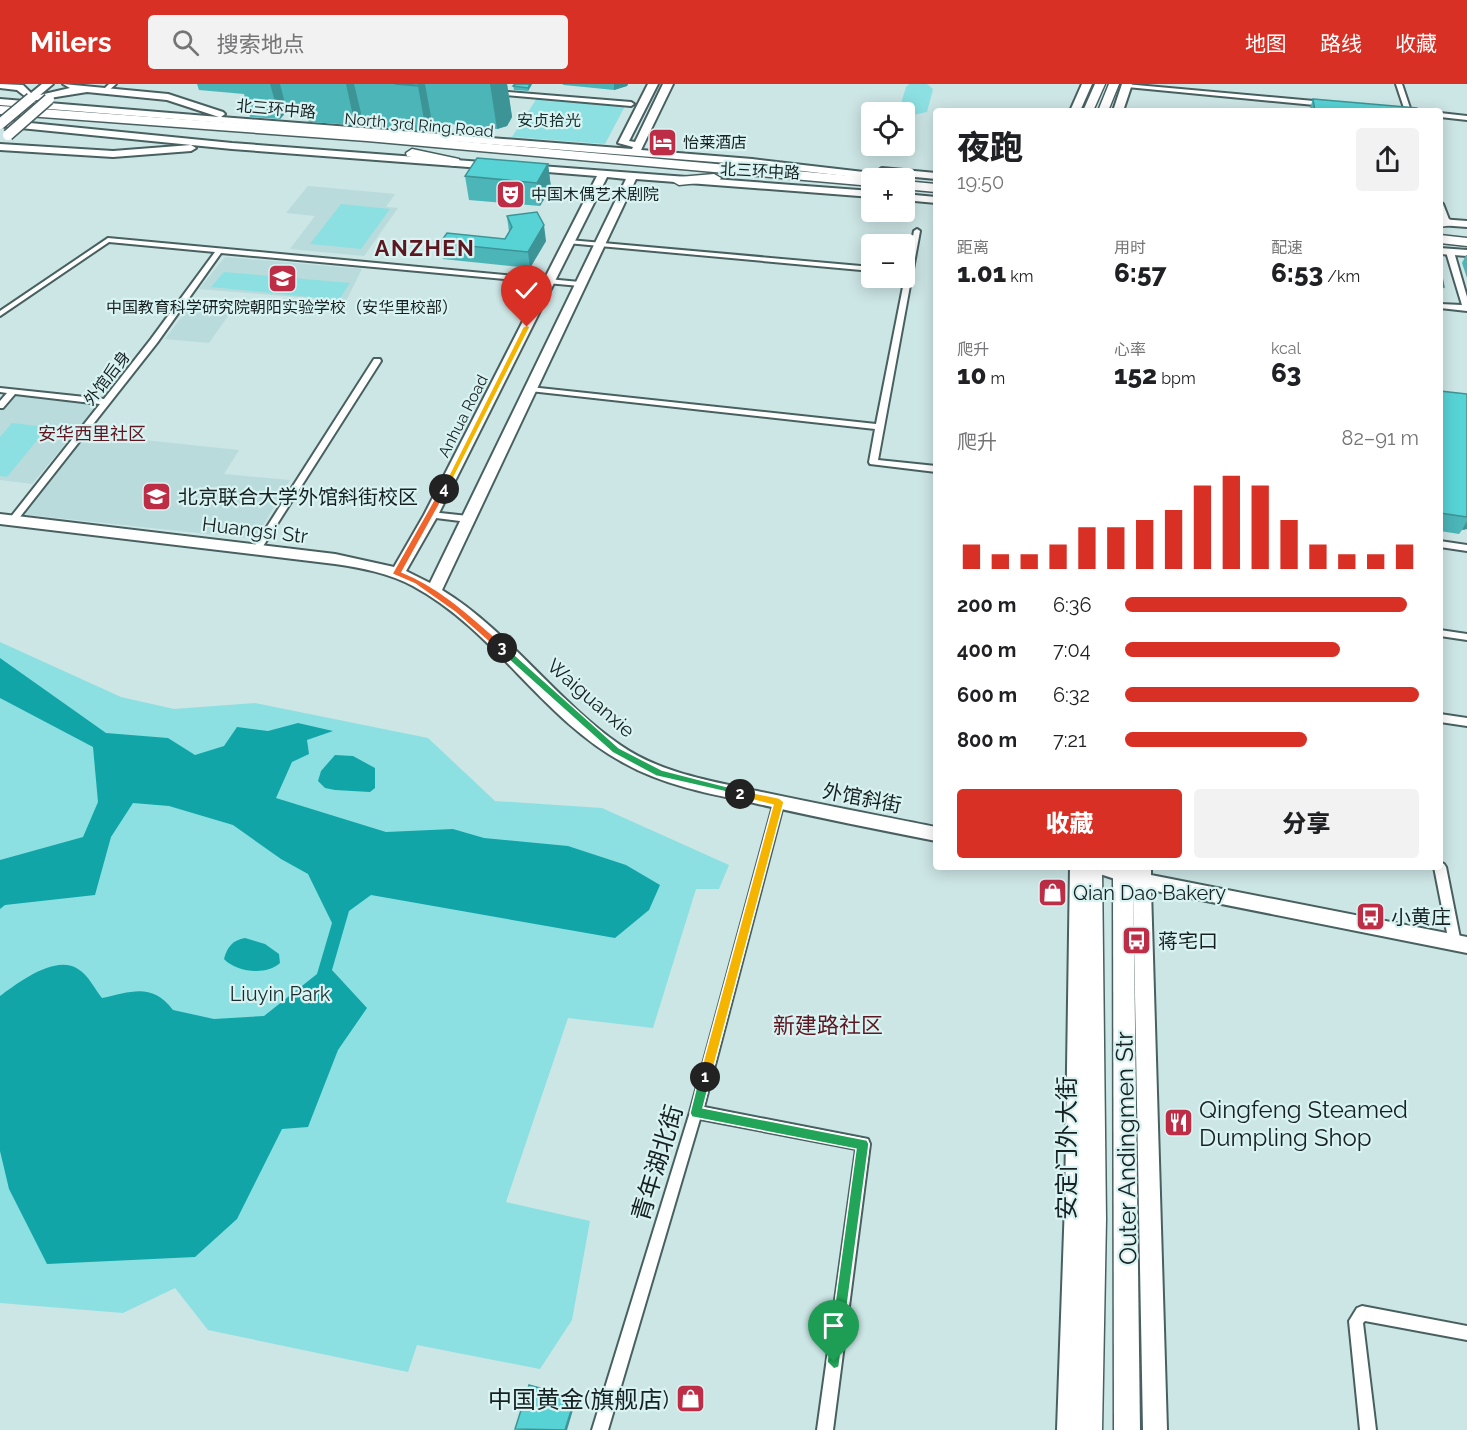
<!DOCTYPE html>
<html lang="zh">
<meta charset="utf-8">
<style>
:root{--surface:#fff;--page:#f2f2f2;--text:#202124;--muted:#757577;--accent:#d93025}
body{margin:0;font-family:Raleway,"Noto Sans SC",sans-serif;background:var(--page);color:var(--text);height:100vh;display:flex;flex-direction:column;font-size:22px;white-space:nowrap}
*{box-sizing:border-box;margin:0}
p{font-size:20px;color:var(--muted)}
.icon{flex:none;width:33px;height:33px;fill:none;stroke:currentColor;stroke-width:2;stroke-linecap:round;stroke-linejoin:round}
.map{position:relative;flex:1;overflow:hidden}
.sheet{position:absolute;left:933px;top:24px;width:510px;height:762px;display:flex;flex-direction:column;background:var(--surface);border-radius:6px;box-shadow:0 3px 15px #0003}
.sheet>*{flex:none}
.controls{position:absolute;left:861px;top:18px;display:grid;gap:12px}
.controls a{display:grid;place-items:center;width:54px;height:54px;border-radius:6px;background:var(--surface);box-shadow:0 3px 15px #0003;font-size:30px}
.pin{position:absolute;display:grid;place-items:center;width:51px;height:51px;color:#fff;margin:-62px -26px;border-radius:50% 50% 50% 0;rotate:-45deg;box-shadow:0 0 6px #0007}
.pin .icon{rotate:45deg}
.km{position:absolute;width:30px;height:30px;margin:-15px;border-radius:50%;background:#222;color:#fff;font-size:16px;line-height:30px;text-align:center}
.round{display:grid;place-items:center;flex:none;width:63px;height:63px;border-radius:6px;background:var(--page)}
.headline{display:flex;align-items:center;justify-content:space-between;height:102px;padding:0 24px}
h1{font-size:33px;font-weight:800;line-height:45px}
.metrics{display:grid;grid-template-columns:repeat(3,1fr);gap:9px;height:102px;padding:6px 24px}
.metrics div{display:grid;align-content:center}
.metrics b{font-size:26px;font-weight:800}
.metrics small{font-size:16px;font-weight:400}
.metrics p{font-size:16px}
.chart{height:168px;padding:12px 24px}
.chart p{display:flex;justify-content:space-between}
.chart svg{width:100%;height:108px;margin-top:6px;stroke:var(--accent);stroke-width:6}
.cta{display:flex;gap:12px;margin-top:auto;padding:12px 24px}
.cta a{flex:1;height:69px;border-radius:6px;background:var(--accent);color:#fff;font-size:24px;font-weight:800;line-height:69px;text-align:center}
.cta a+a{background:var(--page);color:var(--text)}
ul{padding:0 24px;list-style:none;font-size:20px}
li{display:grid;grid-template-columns:96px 72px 1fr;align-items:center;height:45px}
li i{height:15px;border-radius:8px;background:var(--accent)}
header{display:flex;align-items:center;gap:36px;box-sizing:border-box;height:84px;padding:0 30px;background:var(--accent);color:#fff}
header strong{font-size:28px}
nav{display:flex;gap:33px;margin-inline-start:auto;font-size:21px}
.search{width:420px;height:54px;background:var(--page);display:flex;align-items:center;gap:15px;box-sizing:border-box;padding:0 21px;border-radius:6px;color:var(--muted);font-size:22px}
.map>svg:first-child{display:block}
.built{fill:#b9dbdb}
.green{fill:#8de0e2}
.water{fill:#11a5a8}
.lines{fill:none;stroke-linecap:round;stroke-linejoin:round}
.street-casing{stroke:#496060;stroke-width:4}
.secondary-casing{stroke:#496060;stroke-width:4}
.primary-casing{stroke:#496060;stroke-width:3}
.highway-casing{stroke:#496060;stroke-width:3}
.street{fill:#fff;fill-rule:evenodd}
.secondary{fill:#fff;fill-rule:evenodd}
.primary{fill:#fff;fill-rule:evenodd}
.highway{fill:#fff;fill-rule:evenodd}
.secondary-bridge-casing{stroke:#496060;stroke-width:13;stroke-linecap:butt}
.secondary-bridge{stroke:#fff;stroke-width:10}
.wall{fill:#4bb5b8}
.shaded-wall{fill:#3d9496}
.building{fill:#57d3d6;stroke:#3d9496;stroke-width:1.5}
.split-1{fill:#22a559;stroke:#fff;stroke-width:1.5}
.split-2{fill:#f5b400;stroke:#fff;stroke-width:1.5}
.split-3{fill:#22a559;stroke:#fff;stroke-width:1.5}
.split-4{fill:#f0652b;stroke:#fff;stroke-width:1.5}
.split-5{fill:#f5b400;stroke:#fff;stroke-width:1.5}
.labels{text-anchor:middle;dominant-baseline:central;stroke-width:4.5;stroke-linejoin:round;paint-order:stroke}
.far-street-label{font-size:16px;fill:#172121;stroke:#d9f3f3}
.far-park-label{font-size:16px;fill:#182e2e;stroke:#d9f3f3}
.far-poi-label{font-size:16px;fill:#172121;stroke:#d9f3f3;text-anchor:start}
.far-neighbourhood-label{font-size:18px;fill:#5c1721;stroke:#d9f3f3}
.poi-label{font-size:20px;fill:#172121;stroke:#d9f3f3;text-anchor:start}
.street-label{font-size:20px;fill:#172121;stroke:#d9f3f3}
.park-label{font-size:20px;fill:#182e2e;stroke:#d9f3f3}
.far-district-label{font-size:22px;font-weight:bold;letter-spacing:1.5px;fill:#5c1721;stroke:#d9f3f3}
.quarter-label{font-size:22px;fill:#5c1721;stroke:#d9f3f3}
.near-poi-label{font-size:24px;fill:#172121;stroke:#d9f3f3;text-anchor:start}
.near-street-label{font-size:24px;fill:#172121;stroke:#d9f3f3}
</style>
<header>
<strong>Milers</strong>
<div class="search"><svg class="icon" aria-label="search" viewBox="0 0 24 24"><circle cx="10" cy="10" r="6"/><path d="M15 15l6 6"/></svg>搜索地点</div>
<nav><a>地图</a><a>路线</a><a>收藏</a></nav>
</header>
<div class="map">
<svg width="1467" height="1346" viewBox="0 0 1467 1346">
<rect width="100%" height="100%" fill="#cce5e5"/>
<!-- built -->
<g class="built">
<polygon points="308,102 395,110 386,123 398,124 364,172 290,165 315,132 286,129"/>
<polygon points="225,173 362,185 346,217 199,205"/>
<polygon points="189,223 232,226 209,259 165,255"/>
<polygon points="14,310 99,319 32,400 0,396 0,325"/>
<polygon points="86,350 239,366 224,390 290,396 255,455 20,430"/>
</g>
<!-- green -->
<g class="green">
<polygon points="909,0 927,0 933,5 927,28 908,32 899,26 906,3"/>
<polygon points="537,14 625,22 605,60 512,53"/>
<polygon points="341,120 390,125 361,165 310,160"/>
<polygon points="224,188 350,199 339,216 211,203"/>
<polygon points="12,339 48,343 7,393 0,392 0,353"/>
<polygon points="0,558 121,613 174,625 255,619 428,654 495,717 602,724 729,781 719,805 696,805 653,944 568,934 506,1118 590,1137 572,1236 540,1285 417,1261 408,1288 208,1246 175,1204 123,1229 0,1219"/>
</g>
<!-- water -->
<g class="water">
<path d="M0,574L106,649L168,654L195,671L224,662L237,643L268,647L298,639L333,647L307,656L309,670L292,678L276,714L386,748L453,745L484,754L568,762L626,781L660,801L649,826L615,854L371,811L349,827L332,886L367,924L338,966L308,1043L282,1045L237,1135L195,1173L47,1180L9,1105L0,1067V912C18,899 55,870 78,885C89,892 94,904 102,914C131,908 152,898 173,926L214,935L264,932L317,890L332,839L308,790L281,775L233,741L169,722L133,719L111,753L95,811L5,821L0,825V776L83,753L98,718L93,663L0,614Z"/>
<polygon points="335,671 353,672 375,684 375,704 370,708 335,706 325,704 318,697 321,687"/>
<path d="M245,854L265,860L279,870L280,879C266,892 236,888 224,875C227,863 233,856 245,854Z"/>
</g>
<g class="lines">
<defs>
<g id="street">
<polygon points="109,0 116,0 108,7 104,7 104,5"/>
<polygon points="1125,0 1325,18 1328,20 1325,22 1127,3"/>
<polygon points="1396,0 1402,0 1411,27 1405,27"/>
<polygon points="495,7 631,18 634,20 631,22 493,10 492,9"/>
<polygon points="1440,29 1467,32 1467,36 1440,33"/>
<polygon points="1440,118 1443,120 1450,138 1449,139 1444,138 1440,129"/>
<polygon points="917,145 920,147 878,376 936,382 936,388 870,380 869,378 875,345 530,307 526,305 530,303 876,340 914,147"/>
<polygon points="108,154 580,198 584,200 580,202 221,169 157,259 16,438 10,438 10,434 100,320 15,310 3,324 0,324 0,317 7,309 0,308 0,304 104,315 151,255 215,168 109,158 0,232 0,227"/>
<polygon points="569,156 872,183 872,187 567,159 566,158"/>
<polygon points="1448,167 1454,168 1467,213 1467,227 1440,224 1440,220 1462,221 1446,168"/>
<polygon points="374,275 380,275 381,277 260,467 254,467 252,465 254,463"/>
<polygon points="431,428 468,432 472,435 468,438 428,433 428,429"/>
<polygon points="1440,457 1467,461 1467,467 1440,463"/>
<polygon points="1440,546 1467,550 1467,556 1440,552"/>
<polygon points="1440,630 1467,634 1467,642 1440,638"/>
<polygon points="779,714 783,715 784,718 704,1023 863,1054 868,1055 870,1060 833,1346 817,1346 856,1065 700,1035 608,1346 592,1346 690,1028 774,718 775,715"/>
<polygon points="1440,778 1444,780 1446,783 1461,859 1459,863 1455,864 1451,863 1449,859 1434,783 1440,783"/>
<polygon points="1362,1222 1467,1242 1467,1256 1365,1237 1363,1239 1376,1346 1360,1346 1349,1237 1357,1224"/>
</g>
<g id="secondary">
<polygon points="0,0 23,1 31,9 42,0 53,0 40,11 70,4 63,0 168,10 223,28 225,30 221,33 632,65 633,63 618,59 648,0 658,0 629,57 635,58 663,0 673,0 641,66 752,75 881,90 877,87 882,84 936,89 936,95 894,91 898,94 872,95 752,81 0,21 0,15 219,33 167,16 87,8 31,17 17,6 0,4"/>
<polygon points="1082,0 1092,0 1080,27 1070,27"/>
<polygon points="1122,0 1132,0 1123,27 1113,27"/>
<polygon points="0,36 232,59 495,79 500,82 495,85 232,65 0,42"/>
<polygon points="0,60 113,67 191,61 196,64 191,67 113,73 0,66"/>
<path d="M527,81L872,107V113L636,95L442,506C509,547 555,616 620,661C660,689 711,697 757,707C817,720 876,731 936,743V757C875,745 814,733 754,719C710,710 663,701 624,679C542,635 495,546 413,502C389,489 362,484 335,480L0,440V430L335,470L394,483L424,431L597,92L523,86V82ZM607,93L626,95L430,499L406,487L438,431Z"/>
<polygon points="904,110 936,113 936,119 904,116"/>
<polygon points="1440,135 1467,137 1467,143 1440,141"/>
<polygon points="1440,164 1467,166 1467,172 1440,170"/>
<polygon points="1070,783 1088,783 1087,1119 1081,1346 1057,1346 1065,1119"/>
<polygon points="1091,783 1151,783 1151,791 1467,853 1467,869 1151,806 1167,1346 1143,1346 1133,801 1094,788"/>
</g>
<g id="primary">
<polygon points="1095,0 1105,0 1093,27 1083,27"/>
<polygon points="1109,0 1119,0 1108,27 1098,27"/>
<polygon points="1082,783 1102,783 1106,1135 1102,1346 1076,1346 1083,1135"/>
<polygon points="1113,783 1133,783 1140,1346 1114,1346"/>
</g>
<g id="highway">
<polygon points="0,22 367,49 874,94 872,94 872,102 367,57 0,30"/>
<polygon points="412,65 459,75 460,78 454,82 407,72 406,69"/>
<polygon points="714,90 721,94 719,97 679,101 672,97 679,93"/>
<polygon points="904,97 936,100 936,108 904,105"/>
<polygon points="1447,134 1454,138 1452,141 1440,143 1440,135"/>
<polygon points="1440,151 1467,154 1467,162 1440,159"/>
</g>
</defs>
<!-- street casing -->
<use href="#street" class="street-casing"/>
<!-- secondary casing -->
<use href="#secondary" class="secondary-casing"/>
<!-- primary casing -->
<use href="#primary" class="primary-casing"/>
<!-- highway casing -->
<use href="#highway" class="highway-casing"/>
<!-- street -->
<use href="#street" class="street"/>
<!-- secondary -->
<use href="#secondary" class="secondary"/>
<!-- primary -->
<use href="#primary" class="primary"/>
<!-- highway -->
<use href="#highway" class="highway"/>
<defs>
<g id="secondary-bridge">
<polyline points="0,40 31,14"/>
<polyline points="8,51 49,15"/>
</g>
</defs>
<!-- secondary-bridge casing -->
<use href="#secondary-bridge" class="secondary-bridge-casing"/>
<!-- secondary-bridge -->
<use href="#secondary-bridge" class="secondary-bridge"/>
</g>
<!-- wall -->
<g class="wall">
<polygon points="197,0 507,0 512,33 507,42 497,45 432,38 426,47 379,43 377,34 362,33 355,41 308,38 306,29 287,27 280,35 250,33 244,10 199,6"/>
<polygon points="532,0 528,7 514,6 513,2"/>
<polygon points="562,0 628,0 627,2 614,6 564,1"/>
<polygon points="1313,15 1418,27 1309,27"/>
<polygon points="548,80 551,104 540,122 469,116 465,92"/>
<polygon points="507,132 546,157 530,184 443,175 440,159 505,155 509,148"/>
<polygon points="1466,171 1467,171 1467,194 1462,179"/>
<polygon points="1440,183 1444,203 1440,211"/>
<polygon points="1440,307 1467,310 1467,445 1462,446 1459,450 1440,447"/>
</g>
<!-- shaded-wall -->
<g class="shaded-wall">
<polygon points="270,0 280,0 287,27 280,35"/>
<polygon points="346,0 354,0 362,33 355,41"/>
<polygon points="419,0 425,0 432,38 426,47 418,2"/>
<polygon points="490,0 507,0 512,33 507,42 497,45"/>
<polygon points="530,0 532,0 528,7 528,4"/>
<polygon points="614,0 628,0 627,2 614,6"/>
<polygon points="548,80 551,104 540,122 537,99"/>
<polygon points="544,141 546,157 530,184 528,168"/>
<polygon points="1467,437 1467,445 1462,446"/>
<polygon points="575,1314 576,1316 567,1346 565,1346"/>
</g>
<!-- building -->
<g class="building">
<polygon points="395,0 419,0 418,2"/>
<polygon points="515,0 530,0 528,4 513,2"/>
<polygon points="1313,15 1417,24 1418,27 1315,27"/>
<polygon points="477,74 548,80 537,99 465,92"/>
<polygon points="537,128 544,141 528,168 440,159 447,149 505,155 512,143 507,132"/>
<polygon points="1440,183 1444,203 1440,203"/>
<polygon points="1440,307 1467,310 1467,433 1440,429"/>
<polygon points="529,1301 575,1314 565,1346 515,1345"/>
</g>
<!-- split-1 -->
<polygon class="split-1" points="705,988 711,993 703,1024 867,1056 869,1060 839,1283 834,1285 827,1278 856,1065 692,1033 690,1029 699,993"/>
<!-- split-2 -->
<polygon class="split-2" points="740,706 779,714 784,718 711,993 705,999 699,993 773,721 737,712 735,710"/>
<!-- split-3 -->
<polygon class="split-3" points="498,562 505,562 619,664 662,686 740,706 745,710 744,712 656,692 613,669 498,566"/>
<!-- split-4 -->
<path class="split-4" d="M444,402L448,405L402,488C442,504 473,534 505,562V566H498L455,528L415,500L392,490L440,405Z"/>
<!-- split-5 -->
<polygon class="split-5" points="527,241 530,243 448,405 441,407 523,243"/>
<!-- icons -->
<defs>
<symbol id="hotel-square" viewBox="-11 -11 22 22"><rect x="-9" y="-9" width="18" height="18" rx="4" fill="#be2d46" stroke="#d9f3f3"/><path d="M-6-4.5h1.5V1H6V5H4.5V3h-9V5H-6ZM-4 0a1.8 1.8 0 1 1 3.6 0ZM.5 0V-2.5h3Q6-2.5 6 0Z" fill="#fff"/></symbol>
<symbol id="theatre-square" viewBox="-11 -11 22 22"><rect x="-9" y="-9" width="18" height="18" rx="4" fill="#be2d46" stroke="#d9f3f3"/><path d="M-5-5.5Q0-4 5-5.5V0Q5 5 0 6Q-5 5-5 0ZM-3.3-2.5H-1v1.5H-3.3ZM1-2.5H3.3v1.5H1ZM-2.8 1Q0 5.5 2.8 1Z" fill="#fff"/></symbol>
<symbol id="school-square" viewBox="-11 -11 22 22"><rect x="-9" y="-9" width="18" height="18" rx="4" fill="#be2d46" stroke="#d9f3f3"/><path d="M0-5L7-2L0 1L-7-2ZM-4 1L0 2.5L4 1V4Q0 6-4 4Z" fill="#fff"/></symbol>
<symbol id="university-square" viewBox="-11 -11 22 22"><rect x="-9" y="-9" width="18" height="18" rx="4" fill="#be2d46" stroke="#d9f3f3"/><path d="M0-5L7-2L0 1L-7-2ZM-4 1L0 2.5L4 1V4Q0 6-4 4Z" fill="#fff"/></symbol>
<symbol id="shop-square" viewBox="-11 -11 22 22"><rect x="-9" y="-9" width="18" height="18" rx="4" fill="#be2d46" stroke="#d9f3f3"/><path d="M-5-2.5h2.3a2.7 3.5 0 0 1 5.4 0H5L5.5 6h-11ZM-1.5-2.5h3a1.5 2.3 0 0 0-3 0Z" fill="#fff"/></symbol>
<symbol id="bus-square" viewBox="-11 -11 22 22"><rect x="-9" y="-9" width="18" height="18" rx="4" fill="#be2d46" stroke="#d9f3f3"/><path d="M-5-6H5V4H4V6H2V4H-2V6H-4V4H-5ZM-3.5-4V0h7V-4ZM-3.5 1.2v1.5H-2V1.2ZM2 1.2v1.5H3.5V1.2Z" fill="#fff"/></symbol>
<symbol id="restaurant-square" viewBox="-11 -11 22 22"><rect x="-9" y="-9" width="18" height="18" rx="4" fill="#be2d46" stroke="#d9f3f3"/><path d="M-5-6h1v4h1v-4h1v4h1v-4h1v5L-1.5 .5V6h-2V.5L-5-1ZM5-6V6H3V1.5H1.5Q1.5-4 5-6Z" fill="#fff"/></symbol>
</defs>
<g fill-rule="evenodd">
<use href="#hotel-square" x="646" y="42" width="33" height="33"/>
<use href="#theatre-square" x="494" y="94" width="33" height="33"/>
<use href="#school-square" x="266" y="178" width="33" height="33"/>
<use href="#university-square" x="140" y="396" width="33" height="33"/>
<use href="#shop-square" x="1036" y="792" width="33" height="33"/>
<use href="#bus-square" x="1354" y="816" width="33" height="33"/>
<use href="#bus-square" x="1120" y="840" width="33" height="33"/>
<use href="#restaurant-square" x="1162" y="1022" width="33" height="33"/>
<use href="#shop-square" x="674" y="1298" width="33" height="33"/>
</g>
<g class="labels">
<!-- far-street labels -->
<g class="far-street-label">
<text transform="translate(276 25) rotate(5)">北三环中路</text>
<text transform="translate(419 41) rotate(5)">North 3rd Ring Road</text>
<text transform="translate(760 87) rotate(3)">北三环中路</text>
<text transform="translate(107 294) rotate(-52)">外馆后身</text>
<text transform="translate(463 332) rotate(-63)">Anhua Road</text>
</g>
<!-- far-park labels -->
<g class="far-park-label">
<text x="549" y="36">安贞拾光</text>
</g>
<!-- far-poi labels -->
<g class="far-poi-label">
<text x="683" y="58">怡莱酒店</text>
<text x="531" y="110">中国木偶艺术剧院</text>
<text x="282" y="223" text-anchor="middle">中国教育科学研究院朝阳实验学校（安华里校部）</text>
</g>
<!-- far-neighbourhood labels -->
<g class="far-neighbourhood-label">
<text x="92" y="349">安华西里社区</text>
</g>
<!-- poi labels -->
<g class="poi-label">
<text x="178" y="413">北京联合大学外馆斜街校区</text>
<text x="1073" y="809">Qian Dao Bakery</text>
<text x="1391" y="833">小黄庄</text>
<text x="1158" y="857">蒋宅口</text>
</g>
<!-- street labels -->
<g class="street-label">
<text transform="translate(255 446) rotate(7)">Huangsi Str</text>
<text transform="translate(591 614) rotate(41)">Waiguanxie</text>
<text transform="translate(862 714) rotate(11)">外馆斜街</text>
</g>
<!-- park labels -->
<g class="park-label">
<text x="280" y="910">Liuyin Park</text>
</g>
<!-- far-district labels -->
<g class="far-district-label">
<text x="425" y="164">ANZHEN</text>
</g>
<!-- quarter labels -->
<g class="quarter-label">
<text x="828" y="941">新建路社区</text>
</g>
<!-- near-poi labels -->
<g class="near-poi-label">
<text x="1199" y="1025">Qingfeng Steamed<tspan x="1199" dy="28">Dumpling Shop</tspan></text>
<text x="669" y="1315" text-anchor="end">中国黄金(旗舰店)</text>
</g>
<!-- near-street labels -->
<g class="near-street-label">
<text transform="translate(1066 1064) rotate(-90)">安定门外大街</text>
<text transform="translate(1126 1064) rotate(-91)">Outer Andingmen Str</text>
<text transform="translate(657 1079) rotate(-73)">青年湖北街</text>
</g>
</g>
</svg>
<div class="controls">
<a><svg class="icon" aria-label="locate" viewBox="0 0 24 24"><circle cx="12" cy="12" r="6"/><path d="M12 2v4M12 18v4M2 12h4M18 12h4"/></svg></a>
<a>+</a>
<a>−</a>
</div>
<div class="pin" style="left:834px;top:1278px;background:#1e9e55"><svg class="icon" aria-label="arrive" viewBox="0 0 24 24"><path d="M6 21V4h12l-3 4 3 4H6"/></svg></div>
<div class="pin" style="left:527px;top:243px;background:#d93025"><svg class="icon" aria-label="check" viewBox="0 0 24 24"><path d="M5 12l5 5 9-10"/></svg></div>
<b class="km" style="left:705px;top:993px">1</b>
<b class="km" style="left:740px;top:710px">2</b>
<b class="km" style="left:502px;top:564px">3</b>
<b class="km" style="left:444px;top:405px">4</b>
<section class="sheet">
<div class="headline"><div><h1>夜跑</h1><p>19:50</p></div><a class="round"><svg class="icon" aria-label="share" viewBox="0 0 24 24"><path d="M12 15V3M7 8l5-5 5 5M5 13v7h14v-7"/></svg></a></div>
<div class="metrics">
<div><p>距离</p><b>1.01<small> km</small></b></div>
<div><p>用时</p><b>6:57</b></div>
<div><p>配速</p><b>6:53<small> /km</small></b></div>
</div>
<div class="metrics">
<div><p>爬升</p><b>10<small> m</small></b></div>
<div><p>心率</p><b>152<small> bpm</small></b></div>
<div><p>kcal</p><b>63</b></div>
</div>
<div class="chart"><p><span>爬升</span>82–91 m</p>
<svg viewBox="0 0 160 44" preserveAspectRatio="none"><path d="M5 44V34M15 44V38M25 44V38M35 44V34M45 44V27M55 44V27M65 44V24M75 44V20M85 44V10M95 44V6M105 44V10M115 44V24M125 44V34M135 44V38M145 44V38M155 44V34"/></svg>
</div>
<ul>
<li><b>200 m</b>6:36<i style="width:96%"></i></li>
<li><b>400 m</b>7:04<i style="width:73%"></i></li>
<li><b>600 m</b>6:32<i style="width:100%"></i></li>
<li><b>800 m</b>7:21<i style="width:62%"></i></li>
</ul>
<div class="cta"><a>收藏</a><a>分享</a></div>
</section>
</div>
